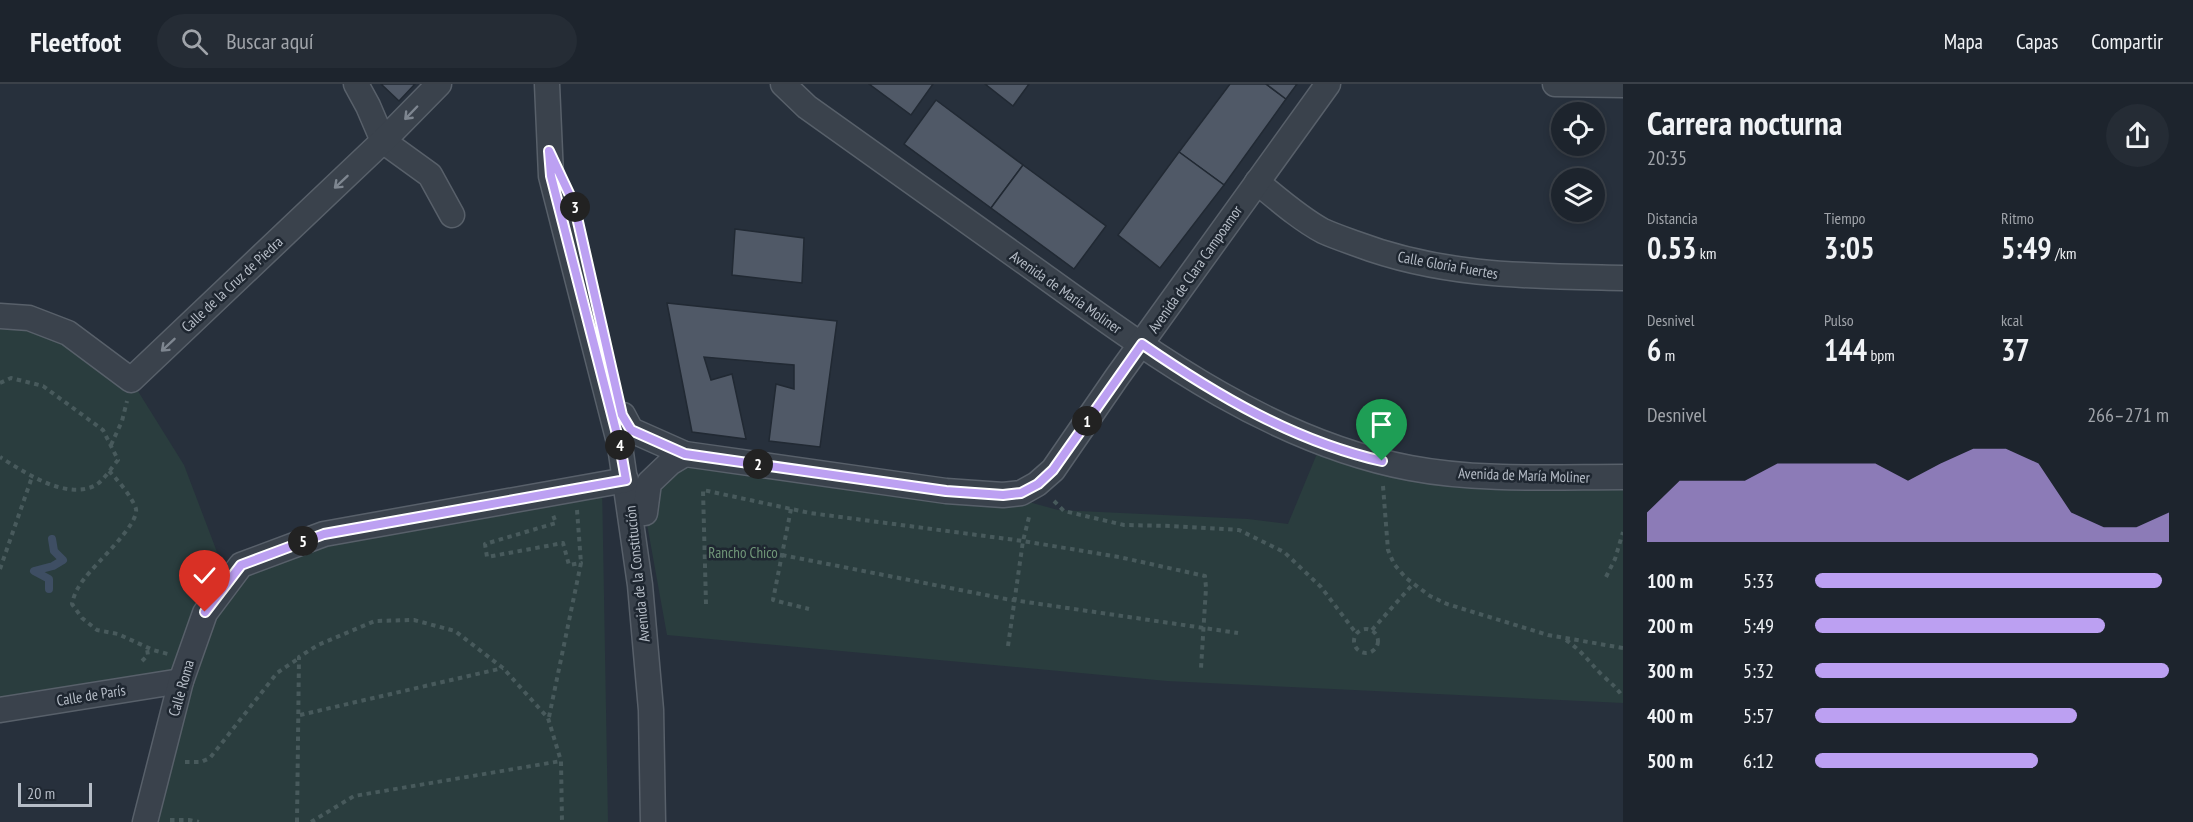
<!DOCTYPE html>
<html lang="es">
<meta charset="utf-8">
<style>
:root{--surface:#1d242d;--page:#252c35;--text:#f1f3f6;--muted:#a0a4aa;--line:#3b4149;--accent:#bca0f2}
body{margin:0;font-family:"PT Sans Narrow",sans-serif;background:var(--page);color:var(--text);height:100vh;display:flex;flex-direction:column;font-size:22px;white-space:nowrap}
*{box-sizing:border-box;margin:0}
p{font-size:20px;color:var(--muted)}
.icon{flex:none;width:33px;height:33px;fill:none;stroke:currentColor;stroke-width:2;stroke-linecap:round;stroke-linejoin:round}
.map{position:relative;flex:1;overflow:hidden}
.details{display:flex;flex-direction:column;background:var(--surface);width:570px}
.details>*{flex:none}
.tools{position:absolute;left:1551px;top:18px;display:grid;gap:12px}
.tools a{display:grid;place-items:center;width:54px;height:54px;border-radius:50%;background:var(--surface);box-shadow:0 3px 9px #0003,0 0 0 2px var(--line);font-size:30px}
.scale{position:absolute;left:18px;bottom:15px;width:74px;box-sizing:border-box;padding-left:6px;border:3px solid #b6bdc7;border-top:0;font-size:16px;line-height:21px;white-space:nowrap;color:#b6bdc7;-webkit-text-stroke:4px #1f2731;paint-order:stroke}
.pin{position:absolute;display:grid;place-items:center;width:51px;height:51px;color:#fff;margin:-62px -26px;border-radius:50% 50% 50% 0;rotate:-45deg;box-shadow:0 0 6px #0007}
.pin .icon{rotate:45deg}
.km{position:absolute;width:30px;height:30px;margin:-15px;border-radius:50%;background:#222;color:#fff;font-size:16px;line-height:30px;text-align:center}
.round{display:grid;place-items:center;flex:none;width:63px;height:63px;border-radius:32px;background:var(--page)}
.summary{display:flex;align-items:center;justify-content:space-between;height:102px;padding:0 24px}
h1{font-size:33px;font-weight:800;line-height:45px}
.stats{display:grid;grid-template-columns:repeat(3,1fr);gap:9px;height:102px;padding:6px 24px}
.stats div{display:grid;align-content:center}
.stats b{font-size:30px;font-weight:800}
.stats small{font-size:16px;font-weight:400}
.stats p{font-size:16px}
.chart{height:168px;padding:12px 24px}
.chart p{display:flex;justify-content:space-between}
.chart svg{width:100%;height:108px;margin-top:6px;fill:var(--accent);opacity:.7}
ul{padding:0 24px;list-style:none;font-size:20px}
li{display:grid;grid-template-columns:96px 72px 1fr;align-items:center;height:45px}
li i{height:15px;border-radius:8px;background:var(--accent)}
header{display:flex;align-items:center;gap:36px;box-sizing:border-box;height:84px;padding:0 30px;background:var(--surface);border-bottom:2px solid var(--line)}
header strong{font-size:28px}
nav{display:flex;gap:33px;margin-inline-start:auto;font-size:21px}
.search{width:420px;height:54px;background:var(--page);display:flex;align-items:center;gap:15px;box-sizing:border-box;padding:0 21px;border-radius:33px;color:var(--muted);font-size:22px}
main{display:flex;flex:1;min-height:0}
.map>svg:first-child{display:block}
.green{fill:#2a3d3e}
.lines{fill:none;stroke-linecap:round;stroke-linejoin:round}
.stream{stroke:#3e4e63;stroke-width:8}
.building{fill:#505967;stroke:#212933;stroke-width:1.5}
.minor-casing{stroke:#58606a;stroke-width:27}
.path{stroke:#485a5c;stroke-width:4;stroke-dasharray:4.5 4.5;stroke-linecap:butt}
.minor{stroke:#3a424c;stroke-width:24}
.oneway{stroke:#7e8690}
.route-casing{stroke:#fff;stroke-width:12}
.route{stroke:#bca0f2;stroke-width:8}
.labels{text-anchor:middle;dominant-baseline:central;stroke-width:5;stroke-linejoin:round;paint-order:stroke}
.street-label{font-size:15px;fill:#b6bdc7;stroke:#1f2731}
.park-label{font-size:15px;fill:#709678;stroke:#1f2731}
</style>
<header>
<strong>Fleetfoot</strong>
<div class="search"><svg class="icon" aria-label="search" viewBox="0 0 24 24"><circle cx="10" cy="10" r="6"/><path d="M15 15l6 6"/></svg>Buscar aquí</div>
<nav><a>Mapa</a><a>Capas</a><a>Compartir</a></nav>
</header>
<main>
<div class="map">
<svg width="1623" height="738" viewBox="0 0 1623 738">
<rect width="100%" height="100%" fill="#27303c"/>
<!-- green -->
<g class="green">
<polygon points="0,232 29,234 131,296 184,381 228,497 241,481 602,400 608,738 145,738 181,597 0,626"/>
<polygon points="1321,360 1349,369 1623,393 1623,619 1167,597 667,551 645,429 670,379 1003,411 1058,426 1248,435 1288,440"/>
</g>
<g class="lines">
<!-- stream -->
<polyline class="stream" points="49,505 49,495 34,487 53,482 63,476 54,467 52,455"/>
</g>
<!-- building -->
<g class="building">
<polygon points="381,0 415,0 399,17"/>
<polygon points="869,0 933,0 911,31"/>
<polygon points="985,0 1029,0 1013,22"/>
<polygon points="1230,0 1266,0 1286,15 1224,101 1179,68"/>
<polygon points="1266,0 1297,0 1286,15"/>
<polygon points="936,16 1023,81 991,124 904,60"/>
<polygon points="1179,68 1224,101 1160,184 1118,151"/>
<polygon points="1023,81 1106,142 1074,185 991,124"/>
<polygon points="735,145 804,154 802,199 732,191"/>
<polygon points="667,219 837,237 820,363 769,357 776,300 794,305 794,281 704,273 711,296 732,290 746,355 692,348"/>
</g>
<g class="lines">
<defs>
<g id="minor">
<polyline points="356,0 368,22 383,57 430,91 452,131"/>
<polyline points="547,0 551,92 620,362 640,501 651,626 653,738"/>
<path d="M783,0L807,23C883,78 960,132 1037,187C1151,269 1269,357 1410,384C1478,397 1554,393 1623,393"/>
<polyline points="1555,0 1623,1"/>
<path d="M1257,98C1278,115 1299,134 1323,147C1334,152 1346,156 1357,160C1444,193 1531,192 1623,194"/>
<polyline points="0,232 29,234 68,249 131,296 383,57 439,0"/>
<polyline points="623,331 631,346 685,370 946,407 1003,411 1021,409 1037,400 1053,386 1117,293 1328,0"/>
<polyline points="645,429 649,399 670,379 685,370"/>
<polyline points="0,626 181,597"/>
<polyline points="145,738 181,597 205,529 241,481 324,450 626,396"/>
</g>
</defs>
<!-- minor casing -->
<use href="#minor" class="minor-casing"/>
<!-- path -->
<g class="path">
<path d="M0,299L11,294L43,302L103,346L118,376C112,383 104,396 96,401C66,417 24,388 0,373"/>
<polyline points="111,361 122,337 127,317"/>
<path d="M109,387C116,394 133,414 136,425C139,441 94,481 84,495C78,503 74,510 72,520L82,534L97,546L118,550L153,566L168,570"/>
<polyline points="1383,402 1388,466 1394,480 1406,494 1430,512 1447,520 1548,551 1623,564"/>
<polyline points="1054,417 1064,427 1124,441 1172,442 1239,446 1284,468 1321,503 1356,549"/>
<polyline points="791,425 773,516 809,525"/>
<polyline points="577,426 581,479"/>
<polyline points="782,471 1006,515 1238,549"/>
<polyline points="0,485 32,393"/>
<polyline points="1606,493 1615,475 1623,448"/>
<polyline points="706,520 703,406 810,429 1023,457 1119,473 1205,492 1206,504 1201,584"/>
<circle cx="1366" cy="557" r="12"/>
<polyline points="1372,546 1413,500"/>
<path d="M1566,556C1583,568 1589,578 1603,592C1611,599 1617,604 1623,613"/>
<polyline points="1008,562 1023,457 1030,429"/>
<polyline points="142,577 148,571 147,565"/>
<polyline points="300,631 503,584"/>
<polyline points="549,633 581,479 569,481 563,459 487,473 485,460 556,439 553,431"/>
<polyline points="185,678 201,678 210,674 277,589 299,574"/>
<polyline points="170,736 189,736 199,738"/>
<polyline points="297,738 299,573 318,561 375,537 414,536 455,547 503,584 548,634 561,677 562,738"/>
<polyline points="311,738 354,712 561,677"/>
</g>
<!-- minor -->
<use href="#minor" class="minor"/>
</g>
<!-- one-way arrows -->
<defs><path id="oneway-shaft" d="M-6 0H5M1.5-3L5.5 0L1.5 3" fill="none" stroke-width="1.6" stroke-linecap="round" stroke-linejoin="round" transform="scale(1.5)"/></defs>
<g class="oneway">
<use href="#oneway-shaft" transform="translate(411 29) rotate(134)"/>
<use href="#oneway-shaft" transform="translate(341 98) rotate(137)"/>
<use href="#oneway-shaft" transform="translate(168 261) rotate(137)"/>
</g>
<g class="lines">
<defs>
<path id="route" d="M205,528L241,481L324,450L626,396L620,362L551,92L549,67L574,120L622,331L631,346L685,370L946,407L1003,411L1021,409L1038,400L1053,386L1142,260C1216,311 1294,357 1382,377"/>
</defs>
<!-- route casing -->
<use href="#route" class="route-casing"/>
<!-- route -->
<use href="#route" class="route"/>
</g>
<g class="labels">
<!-- street labels -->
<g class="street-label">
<text transform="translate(1448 181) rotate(10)">Calle Gloria Fuertes</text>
<text transform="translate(1195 185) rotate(-55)">Avenida de Clara Campoamor</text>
<text transform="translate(232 200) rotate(-43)">Calle de la Cruz de Piedra</text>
<text transform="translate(1066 208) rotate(35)">Avenida de María Moliner</text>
<text transform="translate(1524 391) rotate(2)">Avenida de María Moliner</text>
<text transform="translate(637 490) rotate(-96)">Avenida de la Constitución</text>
<text transform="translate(181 604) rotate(-74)">Calle Roma</text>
<text transform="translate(91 611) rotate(-9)">Calle de París</text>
</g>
<!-- park labels -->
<g class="park-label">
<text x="743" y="468">Rancho Chico</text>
</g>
</g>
</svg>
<div class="tools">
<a><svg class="icon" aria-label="locate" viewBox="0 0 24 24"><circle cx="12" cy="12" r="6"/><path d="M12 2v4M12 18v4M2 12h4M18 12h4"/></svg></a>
<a><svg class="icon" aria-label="layers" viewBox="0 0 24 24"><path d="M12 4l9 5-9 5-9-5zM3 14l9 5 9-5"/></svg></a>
</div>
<div class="scale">20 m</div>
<div class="pin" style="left:1382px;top:377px;background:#1e9e55"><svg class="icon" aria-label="arrive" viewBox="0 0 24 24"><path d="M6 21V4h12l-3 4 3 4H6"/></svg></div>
<div class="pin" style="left:205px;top:528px;background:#d93025"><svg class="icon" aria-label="check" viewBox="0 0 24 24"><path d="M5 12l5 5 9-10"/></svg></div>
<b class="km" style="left:1087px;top:337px">1</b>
<b class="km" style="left:758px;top:380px">2</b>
<b class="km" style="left:575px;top:123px">3</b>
<b class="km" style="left:620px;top:361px">4</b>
<b class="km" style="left:303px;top:457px">5</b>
</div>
<section class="details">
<div class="summary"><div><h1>Carrera nocturna</h1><p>20:35</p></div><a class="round"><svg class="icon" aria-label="share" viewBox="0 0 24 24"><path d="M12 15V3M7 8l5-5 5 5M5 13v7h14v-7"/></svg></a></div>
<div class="stats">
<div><p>Distancia</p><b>0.53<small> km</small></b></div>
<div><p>Tiempo</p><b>3:05</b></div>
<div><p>Ritmo</p><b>5:49<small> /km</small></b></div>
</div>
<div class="stats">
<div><p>Desnivel</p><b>6<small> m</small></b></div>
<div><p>Pulso</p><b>144<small> bpm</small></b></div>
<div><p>kcal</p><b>37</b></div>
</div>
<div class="chart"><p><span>Desnivel</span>266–271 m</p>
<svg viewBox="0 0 160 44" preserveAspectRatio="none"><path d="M0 44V32L10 19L20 19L30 19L40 12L50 12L60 12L70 12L80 19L90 12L100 6L110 6L120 12L130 32L140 38L150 38L160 32V44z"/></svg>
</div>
<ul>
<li><b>100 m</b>5:33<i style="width:98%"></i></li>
<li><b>200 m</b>5:49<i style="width:82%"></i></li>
<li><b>300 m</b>5:32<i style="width:100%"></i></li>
<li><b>400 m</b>5:57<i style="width:74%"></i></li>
<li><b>500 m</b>6:12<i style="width:63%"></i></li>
</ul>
</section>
</main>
